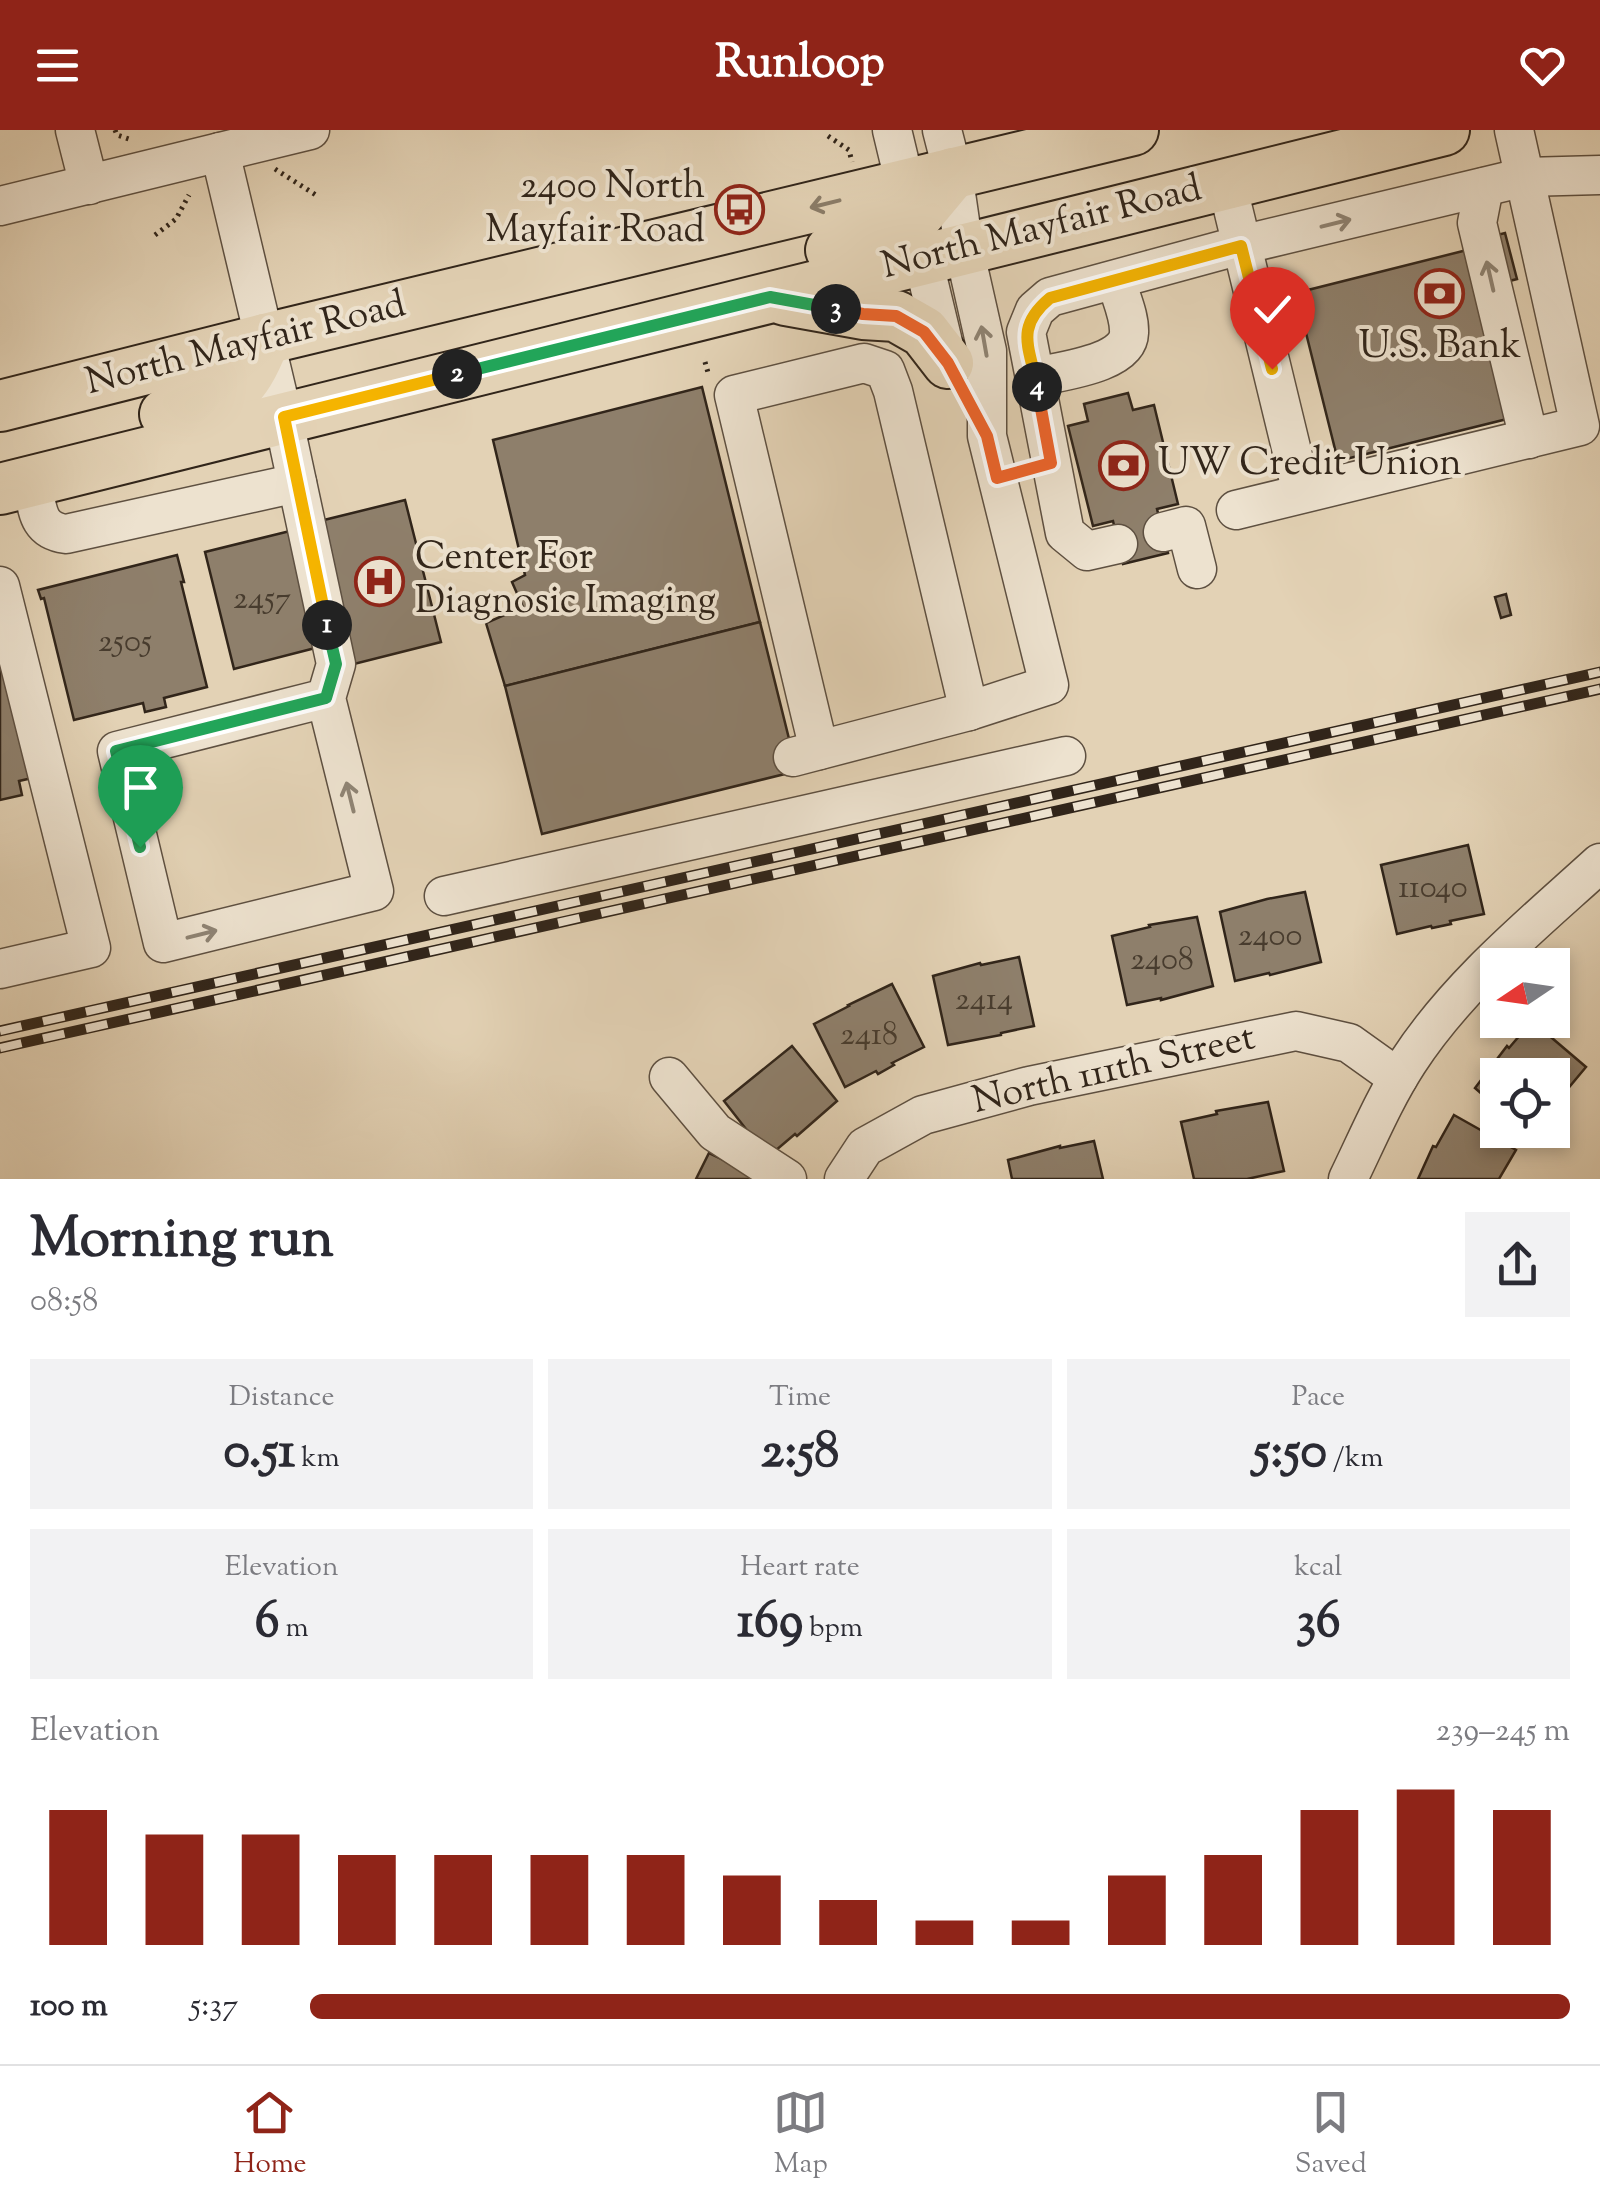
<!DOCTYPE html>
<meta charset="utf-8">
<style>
:root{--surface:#fff;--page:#f2f2f3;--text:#2b2b33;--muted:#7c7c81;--line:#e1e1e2;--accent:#8f2418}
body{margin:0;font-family:"Sorts Mill Goudy",serif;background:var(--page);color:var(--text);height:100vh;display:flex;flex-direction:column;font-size:38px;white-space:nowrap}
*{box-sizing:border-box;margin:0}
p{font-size:32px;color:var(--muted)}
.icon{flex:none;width:55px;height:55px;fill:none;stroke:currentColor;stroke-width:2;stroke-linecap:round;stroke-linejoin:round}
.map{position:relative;height:1049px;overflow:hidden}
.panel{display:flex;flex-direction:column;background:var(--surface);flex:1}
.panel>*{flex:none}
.needle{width:65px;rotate:257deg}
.buttons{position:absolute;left:1480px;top:818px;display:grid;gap:20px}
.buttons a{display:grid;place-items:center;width:90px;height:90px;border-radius:0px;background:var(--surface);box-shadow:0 5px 15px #0003;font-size:50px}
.pin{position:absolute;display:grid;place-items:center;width:85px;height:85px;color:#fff;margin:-102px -42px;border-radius:50% 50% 50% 0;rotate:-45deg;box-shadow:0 0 10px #0007}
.pin .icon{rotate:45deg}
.km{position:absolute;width:50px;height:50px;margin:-25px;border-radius:50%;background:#222;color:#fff;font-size:28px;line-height:50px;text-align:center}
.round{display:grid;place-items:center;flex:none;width:105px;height:105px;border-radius:0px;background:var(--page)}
.head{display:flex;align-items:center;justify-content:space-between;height:170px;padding:0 30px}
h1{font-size:55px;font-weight:700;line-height:75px}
.metrics{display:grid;grid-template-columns:repeat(3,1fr);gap:15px;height:170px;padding:10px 30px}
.metrics div{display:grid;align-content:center;border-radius:0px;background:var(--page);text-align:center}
.metrics b{font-size:50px;font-weight:700}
.metrics small{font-size:28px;font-weight:400}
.metrics p{font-size:28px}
.chart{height:280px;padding:20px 30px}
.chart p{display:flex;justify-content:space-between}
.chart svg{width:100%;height:180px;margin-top:10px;stroke:var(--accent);stroke-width:6}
ul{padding:0 30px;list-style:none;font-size:32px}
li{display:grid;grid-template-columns:160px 120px 1fr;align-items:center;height:75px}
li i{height:25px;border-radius:12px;background:var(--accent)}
header{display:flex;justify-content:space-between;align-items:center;height:130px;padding:0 30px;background:var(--accent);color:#fff;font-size:45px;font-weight:700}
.menu{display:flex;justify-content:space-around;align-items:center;height:140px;border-top:2px solid var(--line);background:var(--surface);font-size:28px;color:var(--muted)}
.menu a{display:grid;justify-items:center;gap:5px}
.menu .selected{color:var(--accent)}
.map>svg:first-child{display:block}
.building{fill:#8e7f6b;stroke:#31251a;stroke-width:2.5}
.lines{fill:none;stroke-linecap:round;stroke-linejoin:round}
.minor-casing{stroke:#5e5041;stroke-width:41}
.major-casing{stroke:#31251a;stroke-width:54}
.path{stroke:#31251a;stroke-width:5;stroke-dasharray:2.5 5;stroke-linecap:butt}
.minor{stroke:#ede2cf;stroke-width:38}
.major{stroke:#e3d2b5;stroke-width:50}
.rail-casing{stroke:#31251a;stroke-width:11}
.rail{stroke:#ede2cf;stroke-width:8;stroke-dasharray:22;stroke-linecap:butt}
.oneway{stroke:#8a7c68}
.oneway2{stroke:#8f8474}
.split-1-casing{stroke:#fff;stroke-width:20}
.split-2-casing{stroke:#fff;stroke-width:20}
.split-3-casing{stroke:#fff;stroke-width:20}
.split-4-casing{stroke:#fff;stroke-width:20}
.split-5-casing{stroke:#fff;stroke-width:20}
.split-1{stroke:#22a559;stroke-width:12}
.split-2{stroke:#f5b400;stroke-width:12}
.split-3{stroke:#22a559;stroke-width:12}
.split-4{stroke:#f0652b;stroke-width:12}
.split-5{stroke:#f5b400;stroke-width:12}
.labels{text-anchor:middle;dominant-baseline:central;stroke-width:8;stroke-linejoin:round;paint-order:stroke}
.number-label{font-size:32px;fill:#483c2e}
.poi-label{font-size:38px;fill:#31251a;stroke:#ede2cf;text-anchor:start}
.street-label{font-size:38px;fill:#31251a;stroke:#ede2cf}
</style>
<header><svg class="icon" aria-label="menu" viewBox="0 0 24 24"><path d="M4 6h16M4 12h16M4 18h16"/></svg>Runloop<svg class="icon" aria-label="heart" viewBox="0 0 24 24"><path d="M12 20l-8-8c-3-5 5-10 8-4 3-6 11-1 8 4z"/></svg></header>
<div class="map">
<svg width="1600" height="1049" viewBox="0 0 1600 1049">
<rect width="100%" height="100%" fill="#e3d2b5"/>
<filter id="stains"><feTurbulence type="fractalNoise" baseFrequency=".002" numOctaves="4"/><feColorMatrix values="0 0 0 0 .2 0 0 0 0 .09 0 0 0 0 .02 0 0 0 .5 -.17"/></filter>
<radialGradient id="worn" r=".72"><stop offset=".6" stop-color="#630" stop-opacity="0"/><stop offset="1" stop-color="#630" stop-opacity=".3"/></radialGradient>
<!-- building -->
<g class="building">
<polygon points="1505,103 1517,149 1479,159 1511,288 1338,331 1296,163 1467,120 1466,113"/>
<polygon points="702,257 760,492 505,556 486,493 523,477 512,452 525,445 493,310"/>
<polygon points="1128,263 1133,280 1154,275 1178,374 1157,379 1168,423 1123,434 1113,391 1093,396 1068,296 1088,291 1084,274"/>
<polygon points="405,370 441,512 354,534 320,391"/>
<polygon points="290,401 319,517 234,539 205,422"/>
<polygon points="177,425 184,452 181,452 207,557 164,568 166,577 145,582 143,573 74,590 44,468 41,469 38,460"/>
<polygon points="1506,464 1511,485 1501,488 1495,467"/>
<polygon points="760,492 797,641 542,704 505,556"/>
<polygon points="0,522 32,648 19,651 22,665 0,670"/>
<polygon points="1468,715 1484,784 1450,791 1451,794 1432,798 1431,796 1397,804 1381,735"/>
<polygon points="1305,762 1321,832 1270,845 1269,843 1235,851 1220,782 1267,769"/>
<polygon points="1197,787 1213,856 1161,870 1161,868 1127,875 1112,806 1150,797 1149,795"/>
<polygon points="1019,827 1034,896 1001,903 1001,905 948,915 933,846 980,833 981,835"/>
<polygon points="892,854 924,917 892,933 894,935 878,944 876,941 845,957 814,894 849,876 848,875"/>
<polygon points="1532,891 1586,937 1561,967 1563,969 1556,976 1554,974 1552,977 1552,945 1498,945 1498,978 1475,958 1507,916 1509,918"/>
<polygon points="792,916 837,971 797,1006 795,1004 768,1027 724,971"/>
<polygon points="1268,972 1284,1041 1247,1049 1194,1049 1181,992 1217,984 1216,981"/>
<polygon points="1454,985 1516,1020 1499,1049 1418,1049 1433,1016 1436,1017"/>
<polygon points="1094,1011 1103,1049 1012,1049 1008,1030 1060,1016 1060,1018"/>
<polygon points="709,1023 764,1049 696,1049"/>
</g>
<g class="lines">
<defs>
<g id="minor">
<polyline points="75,0 89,55"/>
<polyline points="892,0 947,229"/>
<polyline points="220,22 283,287 336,534 326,568 374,761 163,813 117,621 326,568"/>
<polyline points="1227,54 1302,363"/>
<polyline points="1484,57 1477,93 1529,309"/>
<polyline points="0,76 310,0"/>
<path d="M1036,247C1060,241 1128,234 1129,203C1130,186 1120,166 1116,150"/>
<path d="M32,351C38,377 35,400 66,404L297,353"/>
<polyline points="1236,380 1580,296 1514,0"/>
<polyline points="1163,402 1186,396 1197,439"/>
<polyline points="1118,414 1087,421 1065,403 1026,202 1035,180 1050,167 1241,115 1525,47 1600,45"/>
<polyline points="0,456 91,818 0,839"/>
<polyline points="819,620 734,265 864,233 885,240 893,261 969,581"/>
<polyline points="793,627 969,581 1049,555 987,306 987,221 964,119 953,43 942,0"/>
<polyline points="444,766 1066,626"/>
<polyline points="669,947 715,1002 787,1049"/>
<polyline points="844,1049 865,1017 923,985 1029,956 1296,901 1349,913 1398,948"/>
<path d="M1348,1049C1367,1010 1384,969 1408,932C1458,855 1533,794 1600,733"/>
</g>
<g id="major">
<polyline points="831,120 874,110 913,91 953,43"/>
<polyline points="785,170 863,184 896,186 924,202 948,233"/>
<polyline points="0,276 265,209 1133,0"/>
<path d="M165,284C225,270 241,271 265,209"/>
<polyline points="0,359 1444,0"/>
</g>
</defs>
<!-- minor casing -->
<use href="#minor" class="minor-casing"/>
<!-- major casing -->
<use href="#major" class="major-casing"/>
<!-- path -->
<g class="path">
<polyline points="115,0 117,5 132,10"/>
<polyline points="828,6 849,20 852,32"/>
<polyline points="275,39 319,67"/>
<polyline points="155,105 176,89 189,65"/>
<polyline points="705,232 709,246"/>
</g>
<!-- minor -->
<use href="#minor" class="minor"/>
<!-- major -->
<use href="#major" class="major"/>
<defs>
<g id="rail">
<polyline points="0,901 1600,542"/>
<polyline points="0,918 1600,559"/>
</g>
</defs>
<!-- rail casing -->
<use href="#rail" class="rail-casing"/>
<!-- rail -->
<use href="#rail" class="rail"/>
</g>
<!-- one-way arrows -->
<defs><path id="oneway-shaft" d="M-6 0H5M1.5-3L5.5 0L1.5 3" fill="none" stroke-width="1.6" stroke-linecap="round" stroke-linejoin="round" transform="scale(2.5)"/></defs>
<use class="oneway" href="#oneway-shaft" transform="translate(825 74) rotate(166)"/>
<g class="oneway2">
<use href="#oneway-shaft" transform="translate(1336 93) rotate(-14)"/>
<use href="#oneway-shaft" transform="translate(1490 146) rotate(-103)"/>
<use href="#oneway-shaft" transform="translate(984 211) rotate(-100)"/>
<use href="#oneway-shaft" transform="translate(350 667) rotate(-104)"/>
<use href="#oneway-shaft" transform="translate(202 804) rotate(-14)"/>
</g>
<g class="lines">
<defs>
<polyline id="split-1" points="140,717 116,621 326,568 336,534 327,495"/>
<polyline id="split-2" points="327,495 284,287 457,244"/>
<polyline id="split-3" points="457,244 770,167 836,179"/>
<polyline id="split-4" points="836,179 863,184 896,186 924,202 948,233 987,306 997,348 1051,333 1037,257"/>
<path id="split-5" d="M1037,257C1030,217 1014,198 1050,168L1241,116L1272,239"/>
</defs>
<!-- split-1 casing -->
<use href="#split-1" class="split-1-casing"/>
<!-- split-2 casing -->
<use href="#split-2" class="split-2-casing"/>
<!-- split-3 casing -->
<use href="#split-3" class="split-3-casing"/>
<!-- split-4 casing -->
<use href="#split-4" class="split-4-casing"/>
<!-- split-5 casing -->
<use href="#split-5" class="split-5-casing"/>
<!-- split-1 -->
<use href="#split-1" class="split-1"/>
<!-- split-2 -->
<use href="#split-2" class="split-2"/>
<!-- split-3 -->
<use href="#split-3" class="split-3"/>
<!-- split-4 -->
<use href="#split-4" class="split-4"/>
<!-- split-5 -->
<use href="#split-5" class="split-5"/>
</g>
<!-- icons -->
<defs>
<symbol id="bus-ring" viewBox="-11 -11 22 22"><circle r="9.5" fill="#ede2cf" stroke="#8f2418" stroke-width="1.5"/><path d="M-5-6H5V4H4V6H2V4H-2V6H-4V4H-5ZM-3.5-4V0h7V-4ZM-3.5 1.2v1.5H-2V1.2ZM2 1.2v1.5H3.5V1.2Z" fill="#8f2418"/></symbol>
<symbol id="bank-ring" viewBox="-11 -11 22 22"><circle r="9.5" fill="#ede2cf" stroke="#8f2418" stroke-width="1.5"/><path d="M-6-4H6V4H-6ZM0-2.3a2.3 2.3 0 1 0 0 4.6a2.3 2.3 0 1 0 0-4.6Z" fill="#8f2418"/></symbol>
<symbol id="hospital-ring" viewBox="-11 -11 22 22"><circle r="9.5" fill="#ede2cf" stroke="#8f2418" stroke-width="1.5"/><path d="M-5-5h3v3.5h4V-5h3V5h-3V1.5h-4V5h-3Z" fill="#8f2418"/></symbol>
</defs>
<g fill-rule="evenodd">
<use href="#bus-ring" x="712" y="52" width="55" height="55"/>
<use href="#bank-ring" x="1412" y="136" width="55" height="55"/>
<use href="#bank-ring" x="1096" y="308" width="55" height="55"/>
<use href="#hospital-ring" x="352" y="424" width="55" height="55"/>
</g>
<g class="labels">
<!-- number labels -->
<g class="number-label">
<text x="262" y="470">2457</text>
<text x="125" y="513">2505</text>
<text x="1433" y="759">11040</text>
<text x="1270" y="807">2400</text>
<text x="1162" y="831">2408</text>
<text x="984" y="871">2414</text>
<text x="869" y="906">2418</text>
</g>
<!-- poi labels -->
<g class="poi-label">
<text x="705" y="58" text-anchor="end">2400 North<tspan x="705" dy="44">Mayfair Road</tspan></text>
<text x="1440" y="218" text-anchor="middle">U.S. Bank</text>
<text x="1158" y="335">UW Credit Union</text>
<text x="415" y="429">Center For<tspan x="415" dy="44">Diagnosic Imaging</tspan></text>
</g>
<!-- street labels -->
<g class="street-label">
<text transform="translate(1042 99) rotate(-14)">North Mayfair Road</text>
<text transform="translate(246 215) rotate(-14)">North Mayfair Road</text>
<text transform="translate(1114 941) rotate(-13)">North 111th Street</text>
</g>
</g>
<rect width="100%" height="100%" filter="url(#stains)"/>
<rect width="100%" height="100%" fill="url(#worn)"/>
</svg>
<div class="buttons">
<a><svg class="needle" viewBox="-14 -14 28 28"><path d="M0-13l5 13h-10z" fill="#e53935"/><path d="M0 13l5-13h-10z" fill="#7c7c81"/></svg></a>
<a><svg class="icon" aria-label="locate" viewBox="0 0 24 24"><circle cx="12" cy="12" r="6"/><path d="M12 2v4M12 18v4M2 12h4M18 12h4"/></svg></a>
</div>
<div class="pin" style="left:140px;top:717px;background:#1e9e55"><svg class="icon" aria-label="arrive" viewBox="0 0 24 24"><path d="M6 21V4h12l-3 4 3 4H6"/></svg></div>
<div class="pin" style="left:1272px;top:239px;background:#d93025"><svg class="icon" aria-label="check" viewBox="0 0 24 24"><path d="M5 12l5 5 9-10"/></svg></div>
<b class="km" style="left:327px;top:495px">1</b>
<b class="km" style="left:457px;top:244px">2</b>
<b class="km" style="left:836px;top:179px">3</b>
<b class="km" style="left:1037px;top:257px">4</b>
</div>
<section class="panel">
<div class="head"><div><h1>Morning run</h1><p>08:58</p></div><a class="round"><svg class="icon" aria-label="share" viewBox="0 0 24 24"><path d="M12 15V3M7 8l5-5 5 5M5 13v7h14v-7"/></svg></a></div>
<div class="metrics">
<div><p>Distance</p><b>0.51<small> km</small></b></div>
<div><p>Time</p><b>2:58</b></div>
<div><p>Pace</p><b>5:50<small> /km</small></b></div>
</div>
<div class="metrics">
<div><p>Elevation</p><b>6<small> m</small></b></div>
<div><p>Heart rate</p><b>169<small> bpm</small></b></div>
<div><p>kcal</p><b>36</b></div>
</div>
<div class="chart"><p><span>Elevation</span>239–245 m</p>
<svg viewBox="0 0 160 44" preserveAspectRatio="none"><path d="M5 44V11M15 44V17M25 44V17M35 44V22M45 44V22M55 44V22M65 44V22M75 44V27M85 44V33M95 44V38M105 44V38M115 44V27M125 44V22M135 44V11M145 44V6M155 44V11"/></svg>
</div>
<ul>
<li><b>100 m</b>5:37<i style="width:100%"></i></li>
</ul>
</section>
<nav class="menu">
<a class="selected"><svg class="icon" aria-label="home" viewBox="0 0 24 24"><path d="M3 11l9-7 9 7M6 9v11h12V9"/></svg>Home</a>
<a><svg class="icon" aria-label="map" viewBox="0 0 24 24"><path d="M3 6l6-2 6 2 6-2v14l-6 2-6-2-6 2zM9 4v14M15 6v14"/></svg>Map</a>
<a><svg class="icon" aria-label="saved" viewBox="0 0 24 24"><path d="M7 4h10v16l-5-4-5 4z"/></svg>Saved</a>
</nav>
